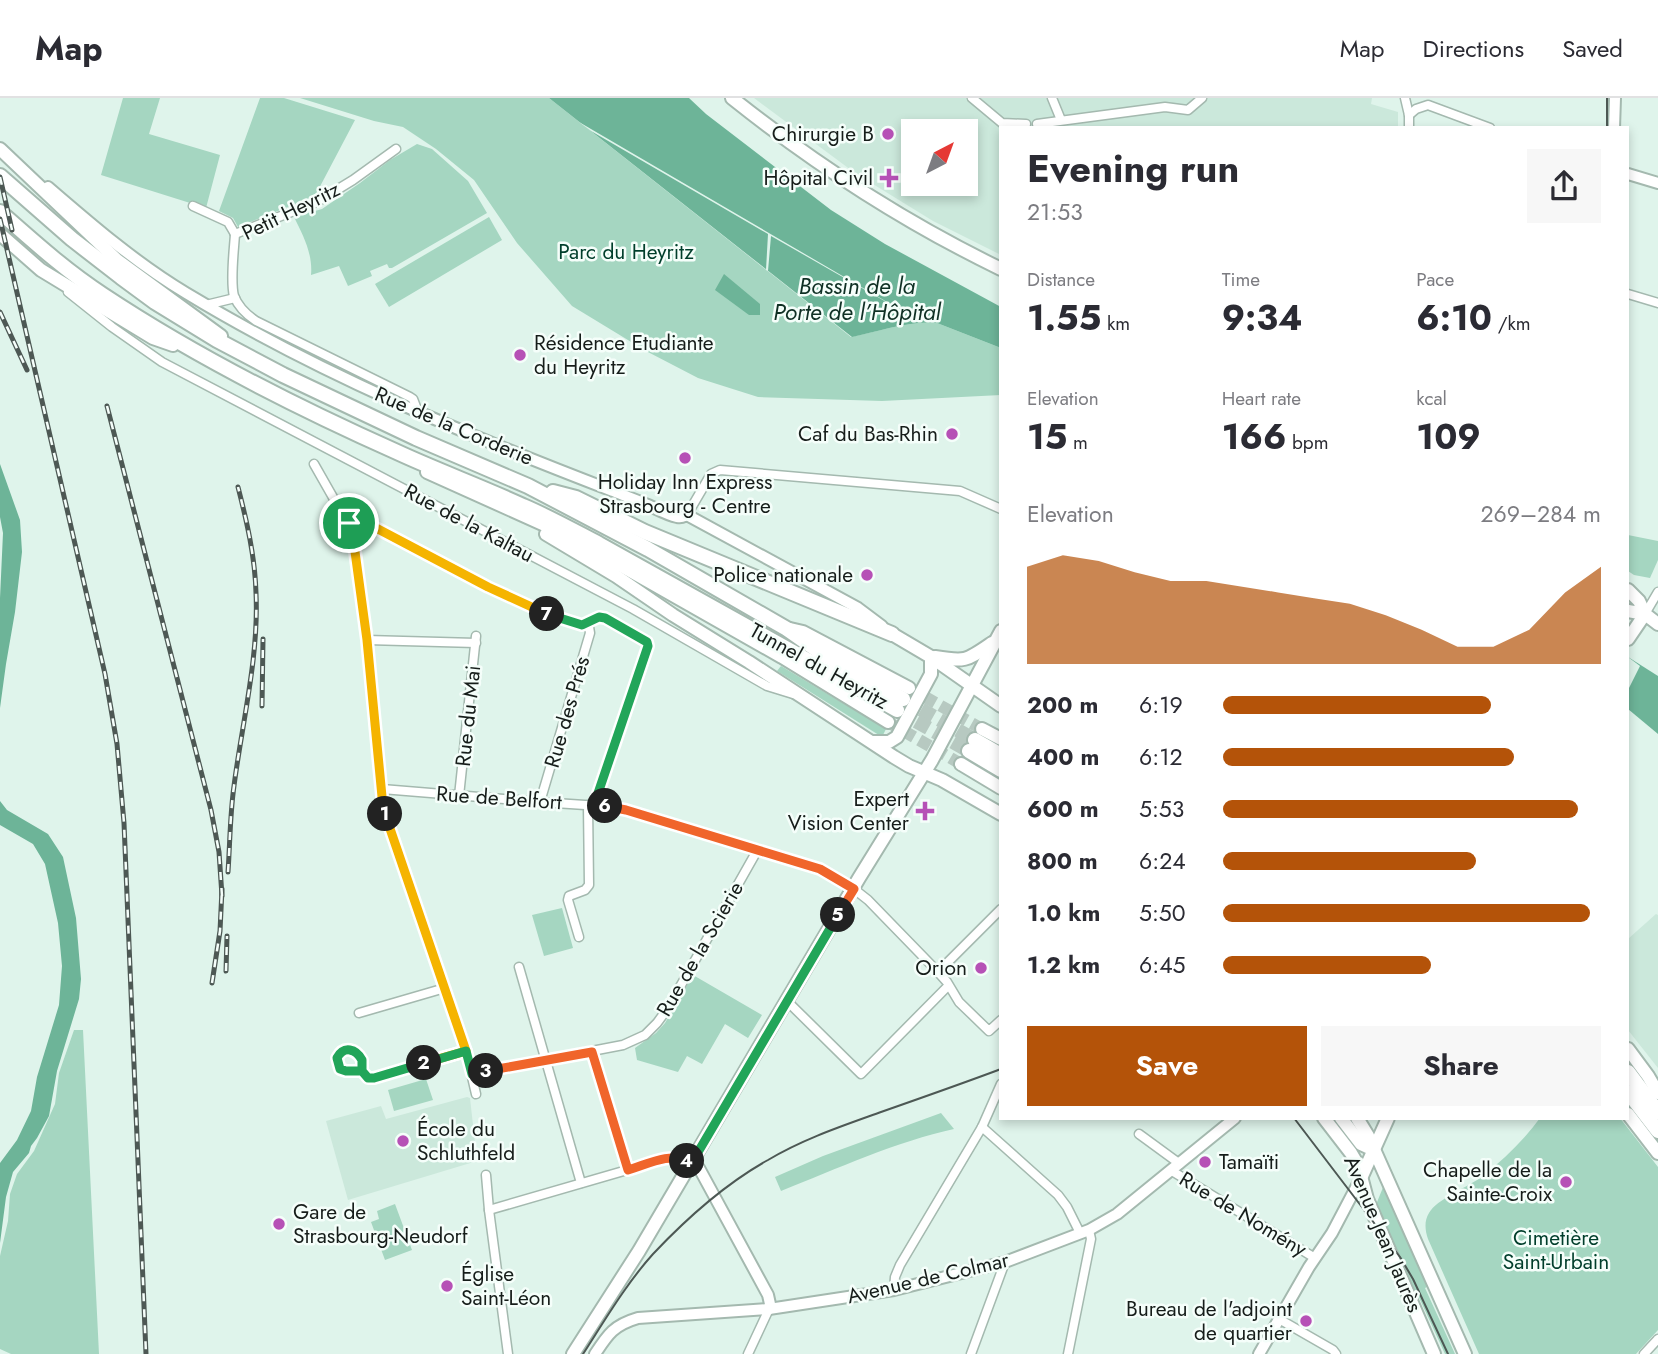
<!DOCTYPE html>
<meta charset="utf-8">
<style>
:root{--surface:#fff;--page:#f7f7f7;--text:#2b2b33;--muted:#7c7c81;--line:#e1e1e2;--accent:#b45309}
body{margin:0;font-family:Jost,sans-serif;background:var(--page);color:var(--text);height:100vh;display:flex;flex-direction:column;font-size:26px;white-space:nowrap}
*{box-sizing:border-box;margin:0}
p{font-size:23px;color:var(--muted)}
.icon{flex:none;width:38px;height:38px;fill:none;stroke:currentColor;stroke-width:2;stroke-linecap:round;stroke-linejoin:round}
.map{position:relative;flex:1;overflow:hidden}
.side{position:absolute;left:999px;top:28px;width:630px;height:994px;display:flex;flex-direction:column;background:var(--surface);border-radius:0px;box-shadow:0 4px 10px #0003}
.side>*{flex:none}
.needle{width:46px;rotate:41deg}
.buttons{position:absolute;left:901px;top:21px;display:grid;gap:14px}
.buttons a{display:grid;place-items:center;width:77px;height:77px;border-radius:0px;background:var(--surface);box-shadow:0 4px 10px #0003;font-size:35px}
.pin{position:absolute;display:grid;place-items:center;width:60px;height:60px;color:#fff;margin:-30px;border:4px solid #fff;border-radius:50%;box-shadow:0 2px 7px #0007}
.km{position:absolute;width:35px;height:35px;margin:-18px;border-radius:50%;background:#222;color:#fff;font-size:19px;line-height:35px;text-align:center}
.round{display:grid;place-items:center;flex:none;width:74px;height:74px;border-radius:0px;background:var(--page)}
.head{display:flex;align-items:center;justify-content:space-between;height:119px;padding:0 28px}
h1{font-size:38px;font-weight:700;line-height:52px}
.figures{display:grid;grid-template-columns:repeat(3,1fr);gap:10px;height:119px;padding:7px 28px}
.figures div{display:grid;align-content:center}
.figures b{font-size:35px;font-weight:700}
.figures small{font-size:19px;font-weight:400}
.figures p{font-size:19px}
.chart{height:196px;padding:14px 28px}
.chart p{display:flex;justify-content:space-between}
.chart svg{width:100%;height:126px;margin-top:7px;fill:var(--accent);opacity:.7}
.cta{display:flex;gap:14px;margin-top:auto;padding:14px 28px}
.cta a{flex:1;height:80px;border-radius:0px;background:var(--accent);color:#fff;font-size:28px;font-weight:700;line-height:80px;text-align:center}
.cta a+a{background:var(--page);color:var(--text)}
ul{padding:0 28px;list-style:none;font-size:23px}
li{display:grid;grid-template-columns:112px 84px 1fr;align-items:center;height:52px}
li i{height:18px;border-radius:9px;background:var(--accent)}
header{display:flex;align-items:center;gap:42px;box-sizing:border-box;height:98px;padding:0 35px;background:var(--surface);border-bottom:2px solid var(--line)}
header strong{font-size:33px}
nav{display:flex;gap:38px;margin-inline-start:auto;font-size:24px}
.map>svg:first-child{display:block}
.built{fill:#cbe8db;fill-rule:evenodd}
.green{fill:#a5d6c1}
.water{fill:#6db498}
.pier{fill:#dff4eb}
.lines{fill:none;stroke-linecap:round;stroke-linejoin:round}
.secondary-tunnel{stroke:#b7c9c1;stroke-width:12;stroke-dasharray:12 6;stroke-linecap:butt}
.primary-tunnel{stroke:#b7c9c1;stroke-width:12;stroke-dasharray:12 6;stroke-linecap:butt}
.trunk-tunnel{stroke:#b7c9c1;stroke-width:14;stroke-dasharray:14 7;stroke-linecap:butt}
.minor-casing{stroke:#a4b9af;stroke-width:11}
.tertiary-casing{stroke:#a4b9af;stroke-width:14}
.secondary-casing{stroke:#a4b9af;stroke-width:16}
.primary-casing{stroke:#a4b9af;stroke-width:16}
.trunk-casing{stroke:#a4b9af;stroke-width:18}
.minor{stroke:#fff;stroke-width:8}
.tertiary{stroke:#fff;stroke-width:10}
.secondary{stroke:#fff;stroke-width:12}
.primary{stroke:#fff;stroke-width:12}
.trunk{stroke:#fff;stroke-width:14}
.tram{stroke:#4d5854;stroke-width:2}
.rail-casing{stroke:#4d5854;stroke-width:5}
.rail{stroke:#f5fefa;stroke-width:2.5;stroke-dasharray:8;stroke-linecap:butt}
.split-1-casing{stroke:#fff;stroke-width:14}
.split-2-casing{stroke:#fff;stroke-width:14}
.split-3-casing{stroke:#fff;stroke-width:14}
.split-4-casing{stroke:#fff;stroke-width:14}
.split-5-casing{stroke:#fff;stroke-width:14}
.split-6-casing{stroke:#fff;stroke-width:14}
.split-7-casing{stroke:#fff;stroke-width:14}
.split-8-casing{stroke:#fff;stroke-width:14}
.split-1{stroke:#f5b400;stroke-width:9}
.split-2{stroke:#f5b400;stroke-width:9}
.split-3{stroke:#22a559;stroke-width:9}
.split-4{stroke:#f0652b;stroke-width:9}
.split-5{stroke:#22a559;stroke-width:9}
.split-6{stroke:#f0652b;stroke-width:9}
.split-7{stroke:#22a559;stroke-width:9}
.split-8{stroke:#f5b400;stroke-width:9}
.poi-dot{fill:#b651b6;stroke:#f5fefa;stroke-width:2.5}
.labels{text-anchor:middle;dominant-baseline:central;stroke-width:5;stroke-linejoin:round;paint-order:stroke}
.poi-label{font-size:21px;fill:#161d1a;stroke:#f5fefa;text-anchor:end}
.street-label{font-size:21px;fill:#161d1a;stroke:#f5fefa}
.park-label{font-size:21px;fill:#003e2b;stroke:#f5fefa}
.water-label{font-size:23px;font-style:italic;fill:#0f3024;stroke:#f5fefa}
</style>
<header>
<strong>Map</strong>
<nav><a>Map</a><a>Directions</a><a>Saved</a></nav>
</header>
<div class="map">
<svg width="1658" height="1256" viewBox="0 0 1658 1256">
<rect width="100%" height="100%" fill="#dff4eb"/>
<!-- built -->
<g class="built">
<path d="M754,0H1372L1371,6L1398,14V30H1001V157L933,123L855,75ZM914,33H966V86H914Z"/>
<polygon points="1656,816 1658,817 1658,970 1628,932 1628,841"/>
<polygon points="467,999 470,1000 477,1063 348,1102 326,1023 381,1008 386,1021"/>
</g>
<!-- green -->
<g class="green">
<polygon points="123,0 160,0 149,36 220,57 206,110 101,77"/>
<polygon points="260,0 284,0 355,22 315,98 238,129 233,120 219,113"/>
<path d="M300,0H549L851,239C877,234 911,222 937,225L1001,250V297L882,303L758,299L698,280L646,253L572,208L517,145L474,82L436,51L403,29L374,23Z"/>
<path d="M417,46L432,51L468,83L487,115L392,170H389L387,166L370,173L372,178L348,188L339,168L311,177C313,156 303,137 294,119L322,111L360,85L390,62Z"/>
<polygon points="489,119 502,142 389,209 375,186"/>
<polygon points="1628,437 1658,443 1658,462 1650,480 1634,477 1628,473"/>
<polygon points="781,568 886,631 882,639 777,573"/>
<polygon points="562,810 573,850 544,858 532,817"/>
<polygon points="693,877 762,917 748,940 725,926 702,966 687,958 678,974 637,962 635,950 656,935 665,925"/>
<polygon points="74,932 83,932 99,1256 11,1256 0,1251 0,1158 8,1123 10,1096 17,1076 34,1053 55,1006 59,975"/>
<polygon points="426,981 433,1002 394,1013 388,992"/>
<path d="M941,1015L954,1031C898,1043 836,1071 781,1093L775,1079L823,1058Z"/>
<path d="M1540,1020H1620L1658,1069V1232L1636,1256H1479L1428,1141C1425,1132 1424,1123 1429,1115C1437,1101 1468,1089 1483,1078C1504,1061 1524,1042 1540,1020Z"/>
<polygon points="1384,1087 1429,1188 1425,1190 1455,1256 1445,1256 1417,1195 1413,1196 1375,1109"/>
<polygon points="395,1106 412,1152 385,1162 371,1124 379,1121 377,1113"/>
</g>
<!-- water -->
<g class="water">
<path d="M549,0H689L706,16L831,112L885,146L1001,209V250L937,225C911,222 877,234 852,239Z"/>
<polygon points="724,176 760,206 760,217 749,217 715,192"/>
<polygon points="0,366 20,422 22,454 15,514 6,566 0,610 0,500 3,435 0,419"/>
<polygon points="1628,559 1658,578 1658,636 1628,611"/>
<polygon points="0,703 7,712 48,736 63,759 76,820 81,881 79,901 57,973 49,1018 37,1040 31,1048 29,1055 13,1074 6,1099 0,1145 0,1065 17,1042 31,1013 37,979 59,907 62,868 58,825 45,766 33,746 0,727"/>
</g>
<!-- pier -->
<g class="pier">
<polygon points="579,24 923,225 771,138 768,173 766,172 768,136 591,33"/>
<polygon points="1628,559 1640,568 1628,592"/>
</g>
<g class="lines">
<!-- secondary-tunnel -->
<polyline class="secondary-tunnel" points="888,624 961,666"/>
<!-- primary-tunnel -->
<polyline class="primary-tunnel" points="909,590 982,631"/>
<!-- trunk-tunnel -->
<g class="trunk-tunnel">
<polyline points="903,601 975,642"/>
<polyline points="898,613 969,653"/>
</g>
<defs>
<g id="minor">
<polyline points="972,0 1002,25 1026,26"/>
<polyline points="1052,0 1061,22"/>
<polyline points="1405,0 1409,17 1409,30"/>
<polyline points="1409,17 1416,11 1428,7 1490,30"/>
<polyline points="1037,26 1165,9 1188,12 1202,0"/>
<polyline points="193,108 228,124 235,136"/>
<path d="M235,136C234,152 230,183 234,198C238,208 247,217 256,223L410,299L413,301L418,314"/>
<polyline points="235,136 317,104 353,82 396,51"/>
<polyline points="68,194 112,229 162,264 633,511 767,588 793,596"/>
<polyline points="1628,196 1658,205"/>
<polyline points="206,207 235,200"/>
<polyline points="314,366 351,431 367,542 383,709 466,953 476,996"/>
<polyline points="687,417 711,376 720,372 960,393 1001,411"/>
<polyline points="349,425 363,425 378,431 488,489 547,516 565,521 581,527 599,519 605,520 647,544 648,548 594,707"/>
<polyline points="1645,516 1658,494"/>
<polyline points="367,542 476,545"/>
<polyline points="382,691 540,704 615,709 820,771 854,791 868,802 938,874 947,884 959,904 989,933 1001,922"/>
<polyline points="459,698 476,538"/>
<polyline points="540,704 590,535 589,529 585,526"/>
<polyline points="579,839 568,802 569,798 585,792 589,787 588,707"/>
<polyline points="519,869 581,1085"/>
<polyline points="938,874 1001,811"/>
<polyline points="787,903 861,976 948,888"/>
<polyline points="359,915 445,890"/>
<polyline points="592,953 628,1072"/>
<path d="M362,973C356,974 349,975 344,972C332,966 338,955 348,951L354,953L362,962V973L368,980H374L466,953"/>
<polyline points="472,976 623,947 645,937 657,925 668,910 758,751"/>
<polyline points="982,1029 1058,1097 1067,1109 1080,1135"/>
<polyline points="1139,1036 1180,1066"/>
<polyline points="1172,1073 1315,1160"/>
<polyline points="486,1077 489,1112 508,1256"/>
<polyline points="489,1112 672,1059 680,1060 691,1066"/>
<polyline points="894,1192 895,1179 900,1167 982,1029 1001,986"/>
<polyline points="1279,1221 1333,1252 1336,1256"/>
<polyline points="748,1256 769,1211"/>
<polyline points="971,1256 1005,1164"/>
<polyline points="1068,1256 1091,1141 1089,1132"/>
<polyline points="1644,1256 1658,1241"/>
</g>
<g id="tertiary">
<polyline points="1614,30 1615,0"/>
<polyline points="1628,76 1658,85"/>
<path d="M48,89C92,127 136,165 186,195C321,277 467,337 613,393C625,398 636,402 648,407C657,411 667,417 677,419C683,420 682,419 687,417L858,510L882,528"/>
<polyline points="691,1066 699,1070 768,1197 770,1206 769,1211"/>
<path d="M595,1256C608,1236 614,1227 638,1220L769,1211L894,1192L1005,1164L1089,1132L1117,1116L1235,1020"/>
<polyline points="1259,1256 1309,1169 1332,1135 1362,1078"/>
</g>
<g id="secondary">
<path d="M732,0C816,67 904,124 1001,171"/>
<polyline points="0,51 117,162 221,238"/>
<polyline points="0,136 41,172 153,240 173,247"/>
<polyline points="427,374 567,437 782,559 888,624"/>
<polyline points="546,436 616,478 673,517 749,564 894,659 909,668 942,682 1001,716"/>
<polyline points="1628,492 1639,503 1645,516 1658,526"/>
<polyline points="1628,513 1645,516"/>
<polyline points="892,536 931,559 1001,608"/>
<polyline points="1628,541 1645,516"/>
<path d="M935,559C966,564 966,563 992,545"/>
<polyline points="873,644 889,644 897,639 931,576 931,559"/>
<polyline points="961,666 1001,690"/>
<polyline points="1324,1020 1351,1055 1358,1067 1367,1101 1434,1256"/>
<polyline points="1341,1020 1361,1046 1374,1052"/>
<polyline points="1357,1020 1368,1038 1465,1256"/>
<polyline points="1362,1078 1388,1020"/>
<polyline points="573,1256 639,1153 859,780 932,662 1001,533"/>
</g>
<g id="primary">
<polyline points="790,531 803,534 909,590"/>
<polyline points="982,631 1001,641"/>
<polyline points="1628,951 1648,978 1658,995"/>
<polyline points="1628,1016 1658,1055"/>
</g>
<g id="trunk">
<polyline points="0,78 72,141 121,179 155,204 217,242 283,277 416,340 528,388 648,451 787,531 817,552 903,601"/>
<path d="M0,114C33,143 66,173 103,197C195,258 296,309 397,354C438,373 482,389 523,408C549,419 574,433 599,446L897,612"/>
<polyline points="553,394 576,400 645,434 892,536"/>
<polyline points="975,642 1001,657"/>
<polyline points="969,653 1001,672"/>
<polyline points="1628,974 1658,1014"/>
<polyline points="1628,994 1658,1033"/>
</g>
</defs>
<!-- minor casing -->
<use href="#minor" class="minor-casing"/>
<!-- tertiary casing -->
<use href="#tertiary" class="tertiary-casing"/>
<!-- secondary casing -->
<use href="#secondary" class="secondary-casing"/>
<!-- primary casing -->
<use href="#primary" class="primary-casing"/>
<!-- trunk casing -->
<use href="#trunk" class="trunk-casing"/>
<!-- minor -->
<use href="#minor" class="minor"/>
<!-- tertiary -->
<use href="#tertiary" class="tertiary"/>
<!-- secondary -->
<use href="#secondary" class="secondary"/>
<!-- primary -->
<use href="#primary" class="primary"/>
<!-- trunk -->
<use href="#trunk" class="trunk"/>
<!-- tram -->
<g class="tram">
<polyline points="1607,30 1607,0"/>
<polyline points="1294,1020 1400,1159 1413,1181 1448,1256"/>
<path d="M583,1256C605,1222 626,1186 653,1156C687,1120 725,1086 768,1062C803,1041 842,1028 881,1014C921,1000 961,986 1001,971"/>
</g>
<defs>
<g id="rail">
<polyline points="0,79 12,132"/>
<polyline points="0,121 105,576 117,646 124,725 146,1256"/>
<polyline points="0,214 27,272"/>
<polyline points="107,308 211,712 219,754 222,798"/>
<polyline points="262,608 263,541"/>
<path d="M228,774C230,745 230,716 234,688C242,625 259,559 256,495C255,459 247,424 238,389"/>
<polyline points="226,873 227,838"/>
<polyline points="212,885 220,833 222,791"/>
</g>
</defs>
<!-- rail casing -->
<use href="#rail" class="rail-casing"/>
<!-- rail -->
<use href="#rail" class="rail"/>
</g>
<g class="lines">
<defs>
<polyline id="split-1" points="349,425 353,439 367,542 383,709 385,716"/>
<polyline id="split-2" points="385,716 466,953 424,965"/>
<path id="split-3" d="M424,965L374,980H368L362,973H346L340,971L337,960C344,947 356,951 362,962V973L368,980H374L466,953L472,976L486,973"/>
<path id="split-4" d="M486,973L592,954L628,1072C646,1067 670,1054 687,1063"/>
<polyline id="split-5" points="687,1063 691,1066 838,817"/>
<polyline id="split-6" points="605,708 626,712 820,771 854,791 838,817"/>
<polyline id="split-7" points="547,516 582,527 599,519 605,520 647,544 648,548 594,707 605,708"/>
<polyline id="split-8" points="349,425 363,425 378,431 488,489 547,516"/>
</defs>
<!-- split-1 casing -->
<use href="#split-1" class="split-1-casing"/>
<!-- split-2 casing -->
<use href="#split-2" class="split-2-casing"/>
<!-- split-3 casing -->
<use href="#split-3" class="split-3-casing"/>
<!-- split-4 casing -->
<use href="#split-4" class="split-4-casing"/>
<!-- split-5 casing -->
<use href="#split-5" class="split-5-casing"/>
<!-- split-6 casing -->
<use href="#split-6" class="split-6-casing"/>
<!-- split-7 casing -->
<use href="#split-7" class="split-7-casing"/>
<!-- split-8 casing -->
<use href="#split-8" class="split-8-casing"/>
<!-- split-1 -->
<use href="#split-1" class="split-1"/>
<!-- split-2 -->
<use href="#split-2" class="split-2"/>
<!-- split-3 -->
<use href="#split-3" class="split-3"/>
<!-- split-4 -->
<use href="#split-4" class="split-4"/>
<!-- split-5 -->
<use href="#split-5" class="split-5"/>
<!-- split-6 -->
<use href="#split-6" class="split-6"/>
<!-- split-7 -->
<use href="#split-7" class="split-7"/>
<!-- split-8 -->
<use href="#split-8" class="split-8"/>
</g>
<!-- markers -->
<g class="poi-dot">
<circle cx="888" cy="36" r="7"/>
<path d="M885.5 69.5h7v7h7v7h-7v7h-7v-7h-7v-7h7z"/>
<circle cx="520" cy="257" r="7"/>
<circle cx="952" cy="336" r="7"/>
<circle cx="685" cy="360" r="7"/>
<circle cx="867" cy="477" r="7"/>
<path d="M921.5 702.5h7v7h7v7h-7v7h-7v-7h-7v-7h7z"/>
<circle cx="981" cy="870" r="7"/>
<circle cx="403" cy="1043" r="7"/>
<circle cx="1205" cy="1064" r="7"/>
<circle cx="1566" cy="1084" r="7"/>
<circle cx="279" cy="1126" r="7"/>
<circle cx="447" cy="1188" r="7"/>
<circle cx="1306" cy="1223" r="7"/>
</g>
<g class="labels">
<!-- poi labels -->
<g class="poi-label">
<text x="874" y="36">Chirurgie B</text>
<text x="873" y="80">Hôpital Civil</text>
<text x="534" y="245" text-anchor="start">Résidence Etudiante<tspan x="534" dy="24">du Heyritz</tspan></text>
<text x="938" y="336">Caf du Bas-Rhin</text>
<text x="685" y="384" text-anchor="middle">Holiday Inn Express<tspan x="685" dy="24">Strasbourg - Centre</tspan></text>
<text x="853" y="477">Police nationale</text>
<text x="909" y="701">Expert<tspan x="909" dy="24">Vision Center</tspan></text>
<text x="967" y="870">Orion</text>
<text x="417" y="1031" text-anchor="start">École du<tspan x="417" dy="24">Schluthfeld</tspan></text>
<text x="1219" y="1064" text-anchor="start">Tamaïti</text>
<text x="1552" y="1072">Chapelle de la<tspan x="1552" dy="24">Sainte-Croix</tspan></text>
<text x="293" y="1114" text-anchor="start">Gare de<tspan x="293" dy="24">Strasbourg-Neudorf</tspan></text>
<text x="461" y="1176" text-anchor="start">Église<tspan x="461" dy="24">Saint-Léon</tspan></text>
<text x="1292" y="1211">Bureau de l'adjoint<tspan x="1292" dy="24">de quartier</tspan></text>
</g>
<!-- street labels -->
<g class="street-label">
<text transform="translate(291 113) rotate(-26)">Petit Heyritz</text>
<text transform="translate(454 328) rotate(23)">Rue de la Corderie</text>
<text transform="translate(469 425) rotate(28)">Rue de la Kaltau</text>
<text transform="translate(819 568) rotate(29)">Tunnel du Heyritz</text>
<text transform="translate(567 614) rotate(-74)">Rue des Prés</text>
<text transform="translate(468 618) rotate(-84)">Rue du Mai</text>
<text transform="translate(499 700) rotate(4)">Rue de Belfort</text>
<text transform="translate(700 851) rotate(-60)">Rue de la Scierie</text>
<text transform="translate(1243 1116) rotate(31)">Rue de Nomény</text>
<text transform="translate(1383 1136) rotate(67)">Avenue Jean Jaurès</text>
<text transform="translate(928 1180) rotate(-13)">Avenue de Colmar</text>
</g>
<!-- park labels -->
<g class="park-label">
<text x="626" y="154">Parc du Heyritz</text>
<text x="1556" y="1140">Cimetière<tspan x="1556" dy="24">Saint-Urbain</tspan></text>
</g>
<!-- water labels -->
<g class="water-label">
<text x="857" y="188">Bassin de la<tspan x="857" dy="26">Porte de l’Hôpital</tspan></text>
</g>
</g>
</svg>
<div class="buttons">
<a><svg class="needle" viewBox="-14 -14 28 28"><path d="M0-13l5 13h-10z" fill="#e53935"/><path d="M0 13l5-13h-10z" fill="#7c7c81"/></svg></a>
</div>
<div class="pin" style="left:349px;top:425px;background:#1e9e55"><svg class="icon" aria-label="arrive" viewBox="0 0 24 24"><path d="M6 21V4h12l-3 4 3 4H6"/></svg></div>
<b class="km" style="left:385px;top:716px">1</b>
<b class="km" style="left:424px;top:965px">2</b>
<b class="km" style="left:486px;top:973px">3</b>
<b class="km" style="left:687px;top:1063px">4</b>
<b class="km" style="left:838px;top:817px">5</b>
<b class="km" style="left:605px;top:708px">6</b>
<b class="km" style="left:547px;top:516px">7</b>
<section class="side">
<div class="head"><div><h1>Evening run</h1><p>21:53</p></div><a class="round"><svg class="icon" aria-label="share" viewBox="0 0 24 24"><path d="M12 15V3M7 8l5-5 5 5M5 13v7h14v-7"/></svg></a></div>
<div class="figures">
<div><p>Distance</p><b>1.55<small> km</small></b></div>
<div><p>Time</p><b>9:34</b></div>
<div><p>Pace</p><b>6:10<small> /km</small></b></div>
</div>
<div class="figures">
<div><p>Elevation</p><b>15<small> m</small></b></div>
<div><p>Heart rate</p><b>166<small> bpm</small></b></div>
<div><p>kcal</p><b>109</b></div>
</div>
<div class="chart"><p><span>Elevation</span>269–284 m</p>
<svg viewBox="0 0 160 44" preserveAspectRatio="none"><path d="M0 44V10L10 6L20 8L30 12L40 15L50 15L60 17L70 19L80 21L90 23L100 27L110 32L120 38L130 38L140 32L150 19L160 10V44z"/></svg>
</div>
<ul>
<li><b>200 m</b>6:19<i style="width:71%"></i></li>
<li><b>400 m</b>6:12<i style="width:77%"></i></li>
<li><b>600 m</b>5:53<i style="width:94%"></i></li>
<li><b>800 m</b>6:24<i style="width:67%"></i></li>
<li><b>1.0 km</b>5:50<i style="width:97%"></i></li>
<li><b>1.2 km</b>6:45<i style="width:55%"></i></li>
</ul>
<div class="cta"><a>Save</a><a>Share</a></div>
</section>
</div>
